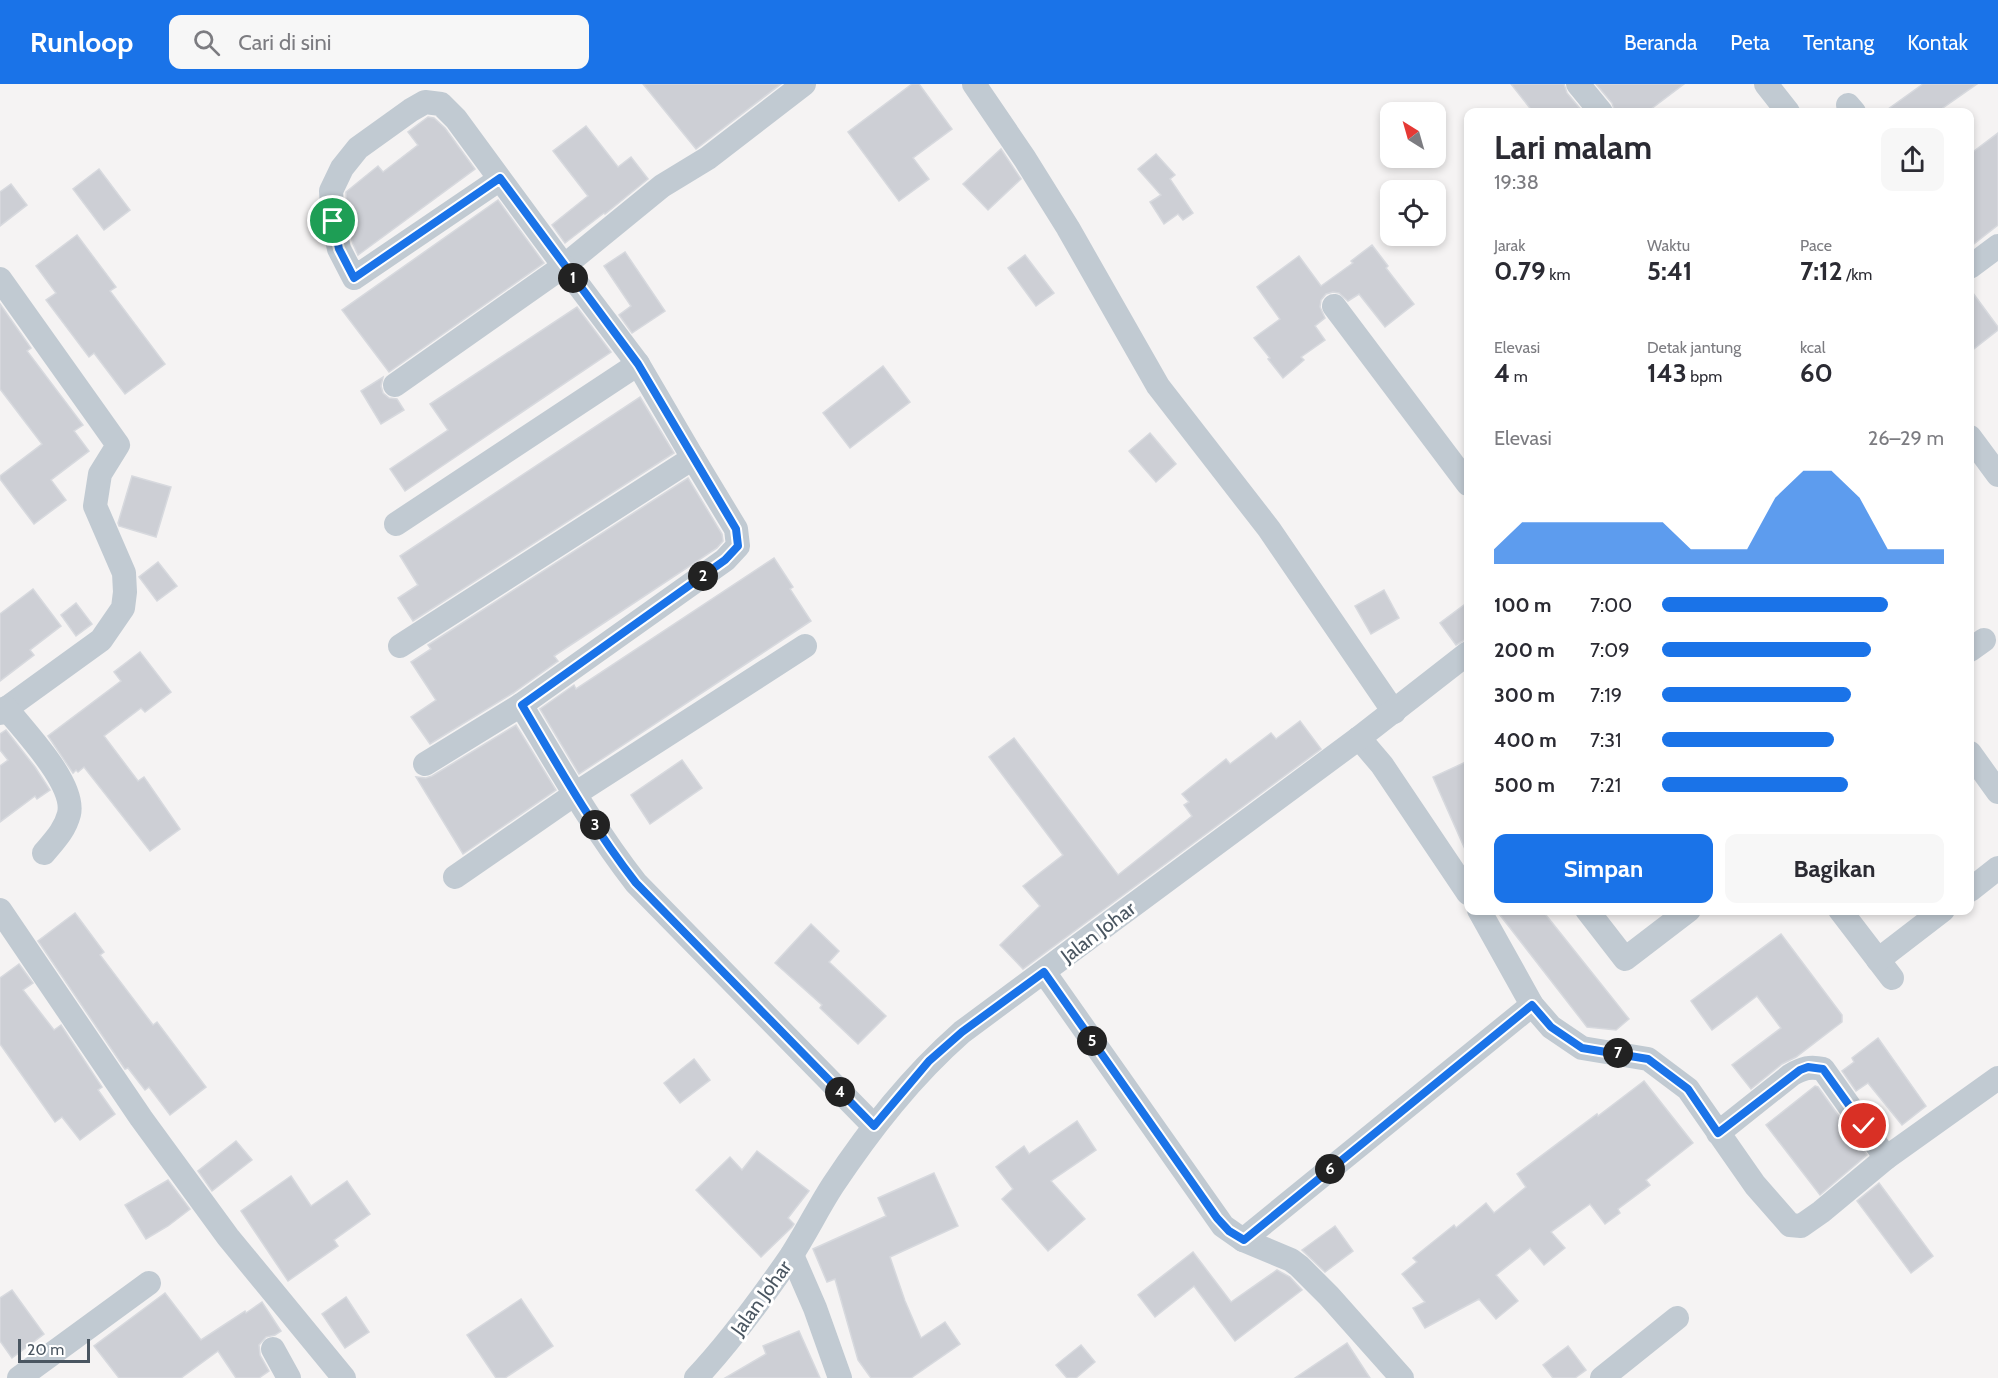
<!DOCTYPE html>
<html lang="id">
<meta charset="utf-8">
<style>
:root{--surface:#fff;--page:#f7f7f7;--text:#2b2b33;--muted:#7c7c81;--accent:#1a73e8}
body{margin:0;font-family:Cabin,sans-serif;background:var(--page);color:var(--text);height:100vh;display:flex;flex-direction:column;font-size:22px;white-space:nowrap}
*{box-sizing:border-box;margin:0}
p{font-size:20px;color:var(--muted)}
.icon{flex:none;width:33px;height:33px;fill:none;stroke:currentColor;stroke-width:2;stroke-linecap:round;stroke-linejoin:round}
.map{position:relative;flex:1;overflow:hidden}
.details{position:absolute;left:1464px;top:24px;width:510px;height:807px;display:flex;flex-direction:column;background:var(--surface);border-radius:12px;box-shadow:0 3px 9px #0003}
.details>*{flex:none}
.needle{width:39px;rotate:323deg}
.buttons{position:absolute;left:1380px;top:18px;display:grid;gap:12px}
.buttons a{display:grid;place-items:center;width:66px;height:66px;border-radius:12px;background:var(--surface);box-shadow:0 3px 9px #0003;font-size:30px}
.scale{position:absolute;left:18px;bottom:15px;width:72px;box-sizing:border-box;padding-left:6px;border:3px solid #4a5661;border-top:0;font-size:16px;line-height:21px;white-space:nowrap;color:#4a5661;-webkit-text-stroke:4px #fff;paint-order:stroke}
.pin{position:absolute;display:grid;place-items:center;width:51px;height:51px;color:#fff;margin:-26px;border:3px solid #fff;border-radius:50%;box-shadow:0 2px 6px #0007}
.km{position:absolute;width:30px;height:30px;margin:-15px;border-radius:50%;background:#222;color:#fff;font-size:16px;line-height:30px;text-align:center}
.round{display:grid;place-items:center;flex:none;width:63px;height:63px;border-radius:12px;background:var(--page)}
.head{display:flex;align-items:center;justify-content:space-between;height:102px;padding:0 30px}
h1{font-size:33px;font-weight:800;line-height:45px}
.stats{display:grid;grid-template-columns:repeat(3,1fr);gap:9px;height:102px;padding:6px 30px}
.stats div{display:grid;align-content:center}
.stats b{font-size:26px;font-weight:800}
.stats small{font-size:16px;font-weight:400}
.stats p{font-size:16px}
.chart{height:168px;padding:12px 30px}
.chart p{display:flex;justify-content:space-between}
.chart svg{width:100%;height:108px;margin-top:6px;fill:var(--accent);opacity:.7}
.action{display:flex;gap:12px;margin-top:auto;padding:12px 30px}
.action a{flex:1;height:69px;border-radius:12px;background:var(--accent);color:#fff;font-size:24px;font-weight:800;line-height:69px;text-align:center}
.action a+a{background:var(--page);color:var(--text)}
ul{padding:0 30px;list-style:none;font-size:20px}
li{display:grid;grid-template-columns:96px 72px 1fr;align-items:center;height:45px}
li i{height:15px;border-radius:8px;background:var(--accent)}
header{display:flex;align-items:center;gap:36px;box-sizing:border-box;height:84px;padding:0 30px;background:var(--accent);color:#fff}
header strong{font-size:28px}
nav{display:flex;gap:33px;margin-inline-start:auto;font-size:21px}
.search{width:420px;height:54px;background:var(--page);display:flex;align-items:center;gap:15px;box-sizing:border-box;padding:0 21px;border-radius:12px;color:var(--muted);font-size:22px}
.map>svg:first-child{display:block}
.building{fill:#cdcfd5;stroke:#d7d9de;stroke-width:1.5}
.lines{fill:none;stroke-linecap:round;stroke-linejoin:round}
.minor{stroke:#c1cad2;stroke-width:24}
.route-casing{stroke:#fff;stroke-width:12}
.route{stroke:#1a73e8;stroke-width:8}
.labels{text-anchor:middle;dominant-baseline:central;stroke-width:6;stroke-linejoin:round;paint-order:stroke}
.street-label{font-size:20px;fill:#4a5661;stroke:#fff}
</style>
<header>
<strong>Runloop</strong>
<div class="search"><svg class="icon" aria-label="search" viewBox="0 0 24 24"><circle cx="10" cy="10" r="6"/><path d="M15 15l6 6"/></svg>Cari di sini</div>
<nav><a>Beranda</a><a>Peta</a><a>Tentang</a><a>Kontak</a></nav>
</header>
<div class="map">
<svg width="1998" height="1294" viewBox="0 0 1998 1294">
<rect width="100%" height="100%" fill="#f5f3f3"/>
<!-- building -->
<g class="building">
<polygon points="643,0 781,0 696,65"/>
<polygon points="912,0 919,0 952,45 913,74 929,95 899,117 848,48"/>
<polygon points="1511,0 1564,0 1567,9 1583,28 1533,28"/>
<polygon points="1596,0 1684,0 1647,28 1615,28 1612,19"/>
<polygon points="1923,0 1977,0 1937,28 1884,28"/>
<polygon points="428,33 434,34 445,44 475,85 358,171 353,160 349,145 355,141 347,131 346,108 378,82 383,88 418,61 408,48"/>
<polygon points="586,42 618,83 631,73 648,95 605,130 604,129 565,159 552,141 588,112 553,67"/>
<polygon points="1998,49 1998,141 1970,163 1970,70"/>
<polygon points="1001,65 1021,95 988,126 963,100"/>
<polygon points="1156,70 1175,91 1170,95 1193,129 1183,136 1178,130 1164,140 1150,118 1161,111 1138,85"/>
<polygon points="99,85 130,126 104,146 73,105"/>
<polygon points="11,100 27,121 0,142 0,108"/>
<polygon points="498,116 544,179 389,288 342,226"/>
<polygon points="77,151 116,203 110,207 165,280 125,310 94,269 89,273 46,216 56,209 36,182"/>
<polygon points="1372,161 1388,182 1386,184 1414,220 1385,243 1359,210 1348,217 1339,209 1333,208 1326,210 1321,216 1320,223 1325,234 1315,242 1325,256 1301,273 1304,276 1283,294 1268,275 1270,274 1254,254 1280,235 1257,203 1299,172 1321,202 1353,179 1351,177"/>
<polygon points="625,168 665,227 632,249 619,231 631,222 604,182"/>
<polygon points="1025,171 1054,209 1036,222 1008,184"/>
<polygon points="1970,205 1998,243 1998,246 1970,268"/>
<polygon points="0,220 31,264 27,267 83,341 74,347 89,367 51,396 66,416 34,440 0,395 0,392 42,360 0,305"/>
<polygon points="577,223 611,268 405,407 390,385 448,346 430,320"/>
<polygon points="883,282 910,318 850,364 823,329"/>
<polygon points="383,293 381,302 383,309 389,314 397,315 404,326 381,340 361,307"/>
<polygon points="640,313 674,369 413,537 398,514 418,501 400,472"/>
<polygon points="1150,349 1176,380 1156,398 1129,367"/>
<polygon points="132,392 171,403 156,453 119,442 118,439"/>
<polygon points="688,394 722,450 723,457 717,464 554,572 558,577 513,609 430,660 411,633 436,616 411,578 431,565 428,561"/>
<polygon points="774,474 793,503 790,505 811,537 579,690 540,625 574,601 576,605"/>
<polygon points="158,478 177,502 157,517 139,493"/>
<polygon points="33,505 61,542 30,566 34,571 0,597 0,530"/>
<polygon points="1384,506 1399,534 1371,550 1355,522"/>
<polygon points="1468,518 1468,554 1456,561 1440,539"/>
<polygon points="76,519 92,540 76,552 61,531"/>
<polygon points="140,568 171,608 145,628 141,624 104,652 138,697 144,693 180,745 150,767 84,683 78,688 76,686 73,689 48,652 121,597 114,588"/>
<polygon points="1300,637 1321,665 1023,885 1000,861 1040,822 1023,802 1063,771 989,673 1014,654 1118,791 1192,732 1184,721 1189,718 1182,710 1226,675 1230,680 1271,649 1276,655"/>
<polygon points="516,641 556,706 463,770 416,693 426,694 432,692"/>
<polygon points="6,646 35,683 50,706 37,715 35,712 0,738 0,682 8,676 0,666 0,650"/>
<polygon points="682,676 702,704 650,740 631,711"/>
<polygon points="1468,677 1468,772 1433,693"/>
<polygon points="1496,826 1542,826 1629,935 1616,946 1587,943"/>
<polygon points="75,829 104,868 100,871 153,941 157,938 206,1003 170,1031 149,1003 145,1006 128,984 125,985 38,857"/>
<polygon points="811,840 839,867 829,878 886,932 858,960 820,924 822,921 775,879"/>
<polygon points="1781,850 1842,931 1842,938 1796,973 1782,980 1751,1005 1732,981 1781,944 1757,912 1712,946 1691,917"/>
<polygon points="19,880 33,899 23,906 54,946 61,941 102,1003 98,1006 115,1030 80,1056 62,1033 55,1038 0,960 0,894"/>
<polygon points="1878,954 1926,1022 1902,1041 1868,999 1856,1007 1842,987 1854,978 1852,974"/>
<polygon points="694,975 710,996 680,1019 664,999"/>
<polygon points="1644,997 1693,1059 1646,1096 1650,1101 1618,1125 1620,1129 1605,1140 1590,1120 1551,1148 1565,1164 1544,1181 1530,1164 1496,1191 1518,1217 1496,1235 1479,1215 1425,1244 1413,1224 1425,1218 1402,1190 1417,1178 1413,1174 1454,1141 1456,1144 1486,1119 1494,1129 1526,1103 1517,1090 1597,1030 1598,1032"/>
<polygon points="1815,1002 1818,1003 1867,1071 1820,1111 1766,1041"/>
<polygon points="1077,1037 1096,1066 1051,1097 1085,1135 1048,1167 1002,1115 1013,1105 996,1083 1024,1062 1029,1070"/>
<polygon points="236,1057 252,1076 212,1107 198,1087"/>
<polygon points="757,1067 809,1107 788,1134 794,1140 792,1143 761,1173 696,1106 730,1073 742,1086"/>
<polygon points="934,1089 958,1142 890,1173 905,1217 921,1254 945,1238 960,1260 911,1294 871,1294 858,1276 835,1195 827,1198 813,1165 886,1132 878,1114"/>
<polygon points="291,1092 311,1122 347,1097 370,1130 334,1156 338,1162 288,1197 241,1127"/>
<polygon points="168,1096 190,1125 168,1142 146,1155 125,1121"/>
<polygon points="1879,1099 1933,1172 1911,1189 1857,1117"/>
<polygon points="1335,1142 1353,1167 1325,1188 1302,1166"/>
<polygon points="1193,1168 1231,1218 1277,1186 1290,1193 1302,1206 1235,1257 1194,1202 1155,1233 1138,1211"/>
<polygon points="12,1206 44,1250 12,1274 0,1257 0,1214"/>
<polygon points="165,1209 201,1256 245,1227 246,1229 262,1218 281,1247 275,1251 266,1253 259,1261 260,1271 269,1287 259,1294 236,1294 218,1267 181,1294 119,1294 94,1262"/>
<polygon points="346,1213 369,1248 345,1264 322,1230"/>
<polygon points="521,1215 553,1262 505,1294 496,1294 467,1251"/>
<polygon points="799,1247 820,1294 725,1294 766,1270 763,1262"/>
<polygon points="1347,1259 1370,1294 1295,1294"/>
<polygon points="1081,1261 1095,1278 1076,1294 1067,1294 1056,1281"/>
<polygon points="1568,1262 1586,1286 1575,1294 1553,1294 1543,1281"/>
</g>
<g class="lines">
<!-- minor -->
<g class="minor">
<polyline points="974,0 1025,75 1068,144 1158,302 1269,445 1394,628"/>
<polyline points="1578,0 1601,28"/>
<polyline points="1766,0 1788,28"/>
<polyline points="1848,21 1854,28"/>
<polyline points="500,95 456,35 441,20 425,18 411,26 358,64 342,84 331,107 333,137 339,165 354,194 500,95 564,182 662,102 708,74 804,0"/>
<polyline points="1970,183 1998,162"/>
<polyline points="0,195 118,361 100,390 95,422 124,489 125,508 123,524 101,556 0,629"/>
<polyline points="1334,222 1468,400"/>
<polyline points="395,301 564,182 638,280"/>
<polyline points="1970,353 1998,391"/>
<polyline points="396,440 638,280 693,374"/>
<polyline points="400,562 693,374 736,445 738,462 725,476 521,621 425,680"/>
<polyline points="1970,566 1984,556"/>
<path d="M521,621C558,682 593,744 636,799L874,1042"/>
<path d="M6,624C24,647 76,700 69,730C65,746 54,757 44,769"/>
<polyline points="1359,654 1382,681 1468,809"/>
<polyline points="1970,669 1998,708"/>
<polyline points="455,793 575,710 805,562"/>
<polyline points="1970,806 1998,784"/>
<polyline points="0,826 141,1034 228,1153 344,1294"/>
<path d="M1479,826L1532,921L1551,943L1582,964L1648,975L1688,1005L1755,1101L1790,1141L1801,1142L1821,1128L1886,1074L1823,985C1810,982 1803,984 1791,991L1718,1049"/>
<polyline points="1587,826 1625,875 1689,826"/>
<polyline points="1840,826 1892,894"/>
<polyline points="1878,876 1943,826"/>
<polyline points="1044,888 1223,1142 1243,1156 1291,1176 1299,1182 1329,1212 1402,1294"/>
<polyline points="1886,1074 1998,994"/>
<polyline points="1243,1156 1532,921"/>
<polyline points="792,1171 815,1224 840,1294"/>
<polyline points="273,1265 289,1294"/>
<polyline points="19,1294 149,1199"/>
<path d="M696,1294C731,1257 762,1214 791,1172C806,1149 818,1124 833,1101C871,1044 911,993 962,948L1359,654L1468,569"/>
<polyline points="1602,1294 1677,1234"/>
</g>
</g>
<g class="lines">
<defs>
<path id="route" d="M333,137L339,165L354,194L500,94L638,280L736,445L738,462L725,476L522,621C558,682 593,744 636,799L874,1042L929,977L962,948L1044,888L1217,1134L1229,1147L1244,1156L1532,921L1551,943L1582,964L1648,975L1688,1005L1718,1049L1800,986L1808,983L1823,985L1864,1042"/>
</defs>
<!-- route casing -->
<use href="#route" class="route-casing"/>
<!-- route -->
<use href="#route" class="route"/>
</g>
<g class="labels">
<!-- street labels -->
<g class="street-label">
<text transform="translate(1098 848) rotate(-37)">Jalan Johar</text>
<text transform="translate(761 1214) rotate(-54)">Jalan Johar</text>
</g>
</g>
</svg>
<div class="buttons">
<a><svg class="needle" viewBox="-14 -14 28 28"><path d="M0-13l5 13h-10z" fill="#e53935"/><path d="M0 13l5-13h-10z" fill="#7c7c81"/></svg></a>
<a><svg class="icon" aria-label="locate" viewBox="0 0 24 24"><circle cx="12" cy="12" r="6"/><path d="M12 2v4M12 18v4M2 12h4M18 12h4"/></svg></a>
</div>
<div class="scale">20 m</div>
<div class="pin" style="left:333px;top:137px;background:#1e9e55"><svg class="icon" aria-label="arrive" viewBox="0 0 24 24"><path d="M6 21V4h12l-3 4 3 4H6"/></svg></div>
<div class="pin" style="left:1864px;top:1042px;background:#d93025"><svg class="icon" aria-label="check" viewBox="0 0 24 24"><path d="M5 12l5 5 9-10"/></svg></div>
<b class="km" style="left:573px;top:194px">1</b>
<b class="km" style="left:703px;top:492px">2</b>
<b class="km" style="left:595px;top:741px">3</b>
<b class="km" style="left:840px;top:1008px">4</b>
<b class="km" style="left:1092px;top:957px">5</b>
<b class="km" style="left:1330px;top:1085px">6</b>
<b class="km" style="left:1618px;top:969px">7</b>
<section class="details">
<div class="head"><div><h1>Lari malam</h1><p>19:38</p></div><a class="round"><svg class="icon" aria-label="share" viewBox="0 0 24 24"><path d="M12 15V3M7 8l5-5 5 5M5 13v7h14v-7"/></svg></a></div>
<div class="stats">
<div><p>Jarak</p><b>0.79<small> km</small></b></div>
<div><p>Waktu</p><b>5:41</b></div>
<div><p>Pace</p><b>7:12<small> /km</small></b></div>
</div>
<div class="stats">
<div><p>Elevasi</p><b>4<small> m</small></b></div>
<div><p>Detak jantung</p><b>143<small> bpm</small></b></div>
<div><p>kcal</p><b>60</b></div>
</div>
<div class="chart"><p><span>Elevasi</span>26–29 m</p>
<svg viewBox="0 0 160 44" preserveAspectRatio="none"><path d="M0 44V38L10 27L20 27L30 27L40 27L50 27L60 27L70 38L80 38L90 38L100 17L110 6L120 6L130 17L140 38L150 38L160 38V44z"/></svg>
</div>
<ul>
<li><b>100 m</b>7:00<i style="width:80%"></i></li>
<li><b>200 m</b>7:09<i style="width:74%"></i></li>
<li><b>300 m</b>7:19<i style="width:67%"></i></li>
<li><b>400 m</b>7:31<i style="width:61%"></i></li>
<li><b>500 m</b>7:21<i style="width:66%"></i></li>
</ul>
<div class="action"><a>Simpan</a><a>Bagikan</a></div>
</section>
</div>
